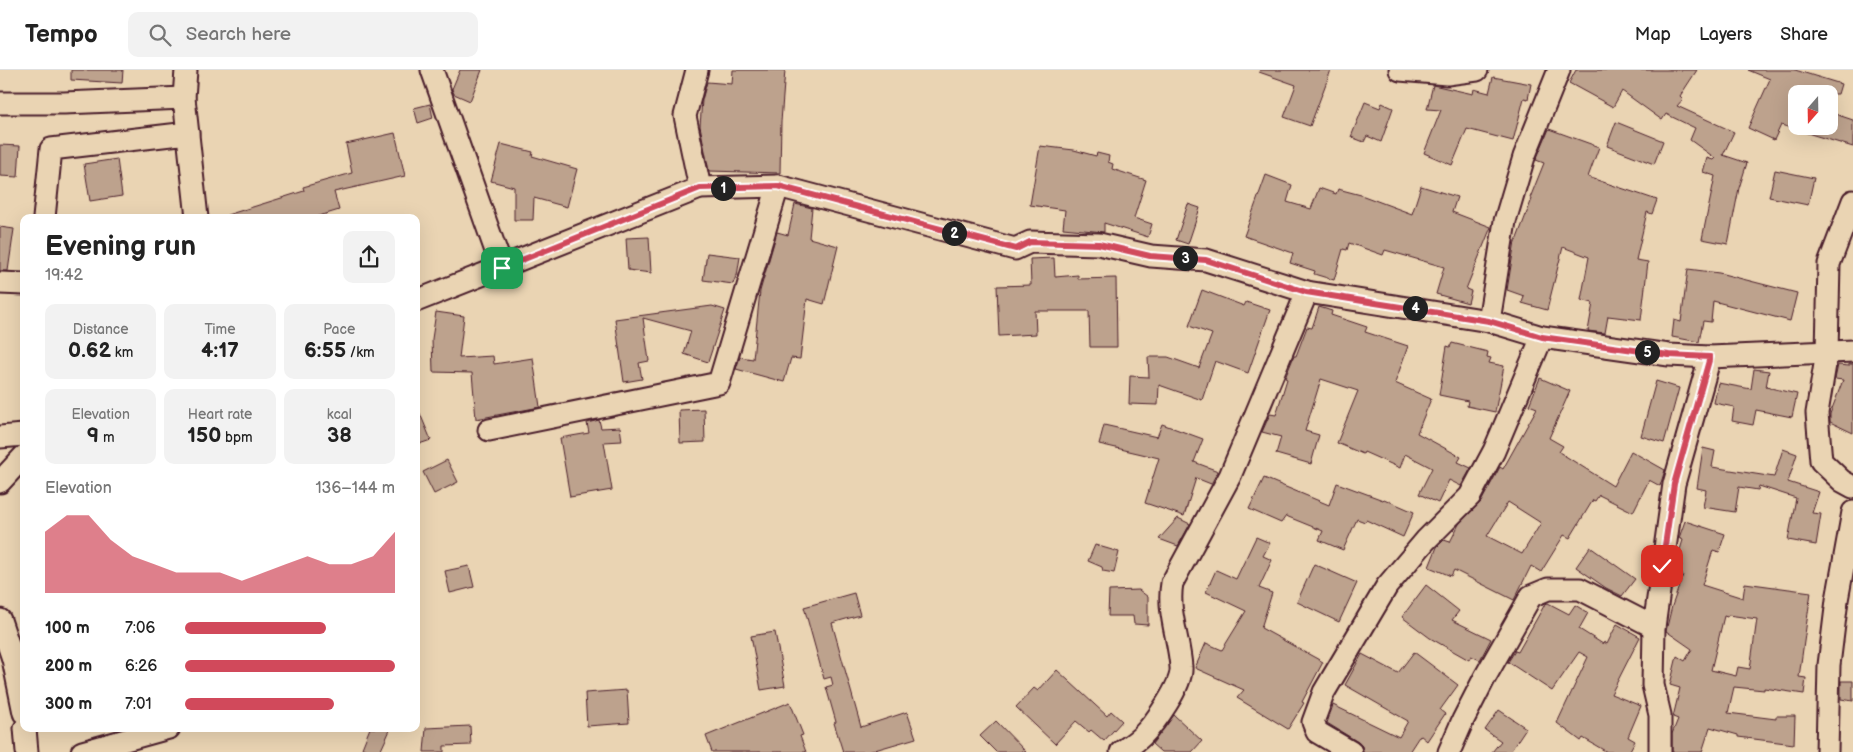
<!DOCTYPE html>
<meta charset="utf-8">
<style>
:root{--surface:#fff;--page:#f2f2f2;--text:#222;--muted:#767676;--line:#e0e0e0;--accent:#d1495b}
body{margin:0;font-family:"Balsamiq Sans",sans-serif;background:var(--page);color:var(--text);height:100vh;display:flex;flex-direction:column;font-size:19px;white-space:nowrap}
*{box-sizing:border-box;margin:0}
p{font-size:16px;color:var(--muted)}
.icon{flex:none;width:28px;height:28px;fill:none;stroke:currentColor;stroke-width:2;stroke-linecap:round;stroke-linejoin:round}
.map{position:relative;flex:1;overflow:hidden}
.drawer{position:absolute;left:20px;top:144px;width:400px;height:518px;display:flex;flex-direction:column;background:var(--surface);border-radius:10px;box-shadow:0 5px 20px #0002}
.drawer>*{flex:none}
.needle{width:32px;rotate:200deg}
.tools{position:absolute;left:1788px;top:15px;display:grid;gap:10px}
.tools a{display:grid;place-items:center;width:50px;height:50px;border-radius:10px;background:var(--surface);box-shadow:0 5px 20px #0002;font-size:25px}
.pin{position:absolute;display:grid;place-items:center;width:42px;height:42px;color:#fff;margin:-21px;border-radius:10px;box-shadow:0 2px 8px #0006}
.km{position:absolute;width:25px;height:25px;margin:-12px;border-radius:50%;background:#222;color:#fff;font-size:14px;line-height:25px;text-align:center}
.round{display:grid;place-items:center;flex:none;width:52px;height:52px;border-radius:10px;background:var(--page)}
.summary{display:flex;align-items:center;justify-content:space-between;height:85px;padding:0 25px}
h1{font-size:28px;font-weight:600;line-height:38px}
.metrics{display:grid;grid-template-columns:repeat(3,1fr);gap:8px;height:85px;padding:5px 25px}
.metrics div{display:grid;align-content:center;border-radius:10px;background:var(--page);text-align:center}
.metrics b{font-size:21px;font-weight:600}
.metrics small{font-size:14px;font-weight:400}
.metrics p{font-size:14px}
.chart{height:140px;padding:10px 25px}
.chart p{display:flex;justify-content:space-between}
.chart svg{width:100%;height:90px;margin-top:5px;fill:var(--accent);opacity:.7}
ul{padding:0 25px;list-style:none;font-size:16px}
li{display:grid;grid-template-columns:80px 60px 1fr;align-items:center;height:38px}
li i{height:12px;border-radius:6px;background:var(--accent)}
header{display:flex;align-items:center;gap:30px;box-sizing:border-box;height:70px;padding:0 25px;background:var(--surface);border-bottom:1px solid var(--line)}
header strong{font-size:24px}
nav{display:flex;gap:28px;margin-inline-start:auto;font-size:18px}
.search{width:350px;height:45px;background:var(--page);display:flex;align-items:center;gap:12px;box-sizing:border-box;padding:0 18px;border-radius:10px;color:var(--muted);font-size:19px}
.map>svg:first-child{display:block}
.building{fill:#bda28d;stroke:#4a1f2b;fill-rule:evenodd}
.lines{fill:none;stroke-linecap:round;stroke-linejoin:round}
.minor-casing{stroke:#4a1f2b;stroke-width:25}
.minor{stroke:#ead4b3;stroke-width:21}
.route-casing{stroke:#fff;stroke-width:10}
.route{stroke:#d1495b;stroke-width:6}
</style>
<header>
<strong>Tempo</strong>
<div class="search"><svg class="icon" aria-label="search" viewBox="0 0 24 24"><circle cx="10" cy="10" r="6"/><path d="M15 15l6 6"/></svg>Search here</div>
<nav><a>Map</a><a>Layers</a><a>Share</a></nav>
</header>
<div class="map">
<svg width="1853" height="682" viewBox="0 0 1853 682">
<rect width="100%" height="100%" fill="#ead4b3"/>
<filter id="ink" filterUnits="userSpaceOnUse"><feTurbulence type="fractalNoise" baseFrequency=".02" numOctaves="2"/><feDisplacementMap in="SourceGraphic" scale="10" xChannelSelector="R" yChannelSelector="G"/><feConvolveMatrix kernelMatrix="1 2 1 2 8 2 1 2 1" color-interpolation-filters="sRGB"/></filter>
<g filter="url(#ink)">
<!-- building -->
<g class="building">
<polygon points="71,0 123,0 122,13 71,10"/>
<polygon points="460,0 482,0 470,31 454,24 452,19"/>
<polygon points="733,0 785,0 781,52 780,103 709,101 700,56 702,30 707,12 732,14"/>
<polygon points="1260,0 1331,0 1310,56 1284,47 1296,15 1259,2"/>
<polygon points="1576,0 1697,0 1680,26 1683,29 1677,36 1734,62 1723,85 1747,93 1739,118 1728,174 1702,169 1715,106 1703,102 1707,88 1713,90 1715,88 1690,70 1695,58 1666,44 1662,50 1622,21 1613,37 1569,13"/>
<polygon points="1748,0 1795,0 1841,14 1838,24 1796,24 1796,56 1829,56 1829,42 1853,50 1853,77 1781,55 1774,70 1748,58 1770,9"/>
<polygon points="1493,7 1531,14 1528,29 1524,28 1513,71 1467,59 1452,95 1424,83 1441,40 1427,39 1433,15 1473,24 1474,19 1489,23"/>
<polygon points="1365,32 1380,38 1382,33 1393,38 1381,72 1367,66 1364,72 1351,67"/>
<polygon points="430,34 433,48 418,53 414,38"/>
<polygon points="1616,52 1663,71 1654,94 1607,76"/>
<polygon points="1549,59 1599,77 1588,107 1657,130 1652,144 1647,142 1636,190 1648,192 1641,250 1608,246 1605,263 1588,261 1593,233 1581,230 1589,187 1563,177 1547,240 1522,233 1524,226 1507,220 1515,171 1516,171 1532,129 1530,128 1544,93 1536,90"/>
<polygon points="395,63 405,106 334,122 339,140 313,148 228,148 227,145 304,121 303,117 352,103 346,74"/>
<polygon points="501,74 533,82 532,86 577,99 567,137 534,128 533,150 514,150 514,117 491,111"/>
<polygon points="0,75 20,76 18,107 0,106"/>
<polygon points="1040,76 1074,80 1096,86 1097,83 1109,86 1108,92 1113,94 1112,99 1146,110 1134,148 1152,154 1148,167 1104,153 1104,162 1063,158 1065,140 1030,135"/>
<polygon points="117,89 122,126 90,131 84,94"/>
<polygon points="1775,100 1814,108 1808,135 1769,127"/>
<polygon points="1266,105 1292,115 1287,132 1311,139 1319,118 1336,124 1338,119 1361,125 1412,144 1421,116 1457,127 1452,142 1491,157 1466,219 1471,221 1468,233 1436,224 1444,197 1385,180 1383,185 1349,173 1347,180 1343,179 1334,210 1314,204 1315,201 1290,193 1293,183 1244,166"/>
<polygon points="795,134 812,138 809,168 838,176 824,234 807,229 800,289 791,288 784,312 736,299 740,287 753,289 760,221 777,162 788,165"/>
<polygon points="1188,134 1200,138 1188,174 1176,170"/>
<polygon points="0,157 14,159 8,201 0,201"/>
<polygon points="649,167 651,203 628,200 626,168"/>
<polygon points="707,183 740,187 737,206 736,206 733,214 703,210"/>
<polygon points="1054,188 1055,207 1078,205 1078,209 1116,208 1117,277 1090,277 1089,241 1035,241 1036,264 999,266 997,216 1031,215 1030,189"/>
<polygon points="1688,199 1719,203 1797,223 1790,251 1713,231 1711,252 1703,251 1699,272 1672,267 1674,250 1681,252"/>
<polygon points="1202,220 1244,236 1246,232 1270,240 1248,303 1215,291 1202,330 1159,315 1158,335 1129,334 1130,306 1149,307 1148,287 1168,287 1199,298 1212,264 1189,256"/>
<polygon points="712,236 725,240 708,292 684,284 691,261 643,248 649,291 639,293 642,309 624,312 615,249"/>
<polygon points="1319,237 1332,241 1331,245 1367,257 1365,262 1408,276 1395,313 1431,329 1417,363 1461,387 1458,392 1471,398 1461,416 1449,410 1438,433 1419,424 1432,398 1405,384 1400,398 1364,382 1363,384 1337,373 1358,321 1321,309 1305,361 1319,365 1311,394 1276,384 1281,367 1262,362 1270,344 1276,345 1287,309 1285,308 1294,286 1296,286 1307,257 1312,258"/>
<polygon points="436,242 464,246 459,288 493,286 494,294 533,288 540,337 476,349 472,303 433,302 432,269"/>
<polygon points="1452,273 1488,282 1487,287 1491,288 1489,293 1504,296 1495,342 1467,336 1468,331 1439,325 1447,276 1450,277"/>
<polygon points="1849,294 1853,294 1853,363 1830,352 1830,344 1843,310 1835,309 1838,295 1849,296"/>
<polygon points="1754,299 1769,301 1766,317 1797,324 1792,347 1756,340 1753,355 1732,351 1734,337 1714,333 1718,313 1751,319"/>
<path d="M1540,308L1570,321L1549,368L1563,376L1559,382L1613,416L1631,381L1665,400L1660,416L1649,410L1633,442L1599,425L1595,431L1593,430L1570,468L1564,465L1541,502L1531,496L1514,530L1454,500L1451,506L1429,497L1437,477L1444,470L1450,472L1459,454L1481,432L1500,397L1503,399L1537,338L1529,335ZM1508,432L1541,453L1522,484L1487,466Z"/>
<polygon points="1656,311 1679,318 1664,373 1641,366"/>
<polygon points="416,334 431,370 416,375"/>
<polygon points="704,339 705,372 680,373 679,340"/>
<polygon points="599,350 601,358 620,357 622,371 604,372 612,420 570,427 560,368 589,363 587,353"/>
<polygon points="1162,354 1203,369 1194,392 1218,401 1211,414 1196,408 1184,446 1145,433 1159,388 1099,374 1104,355 1157,367"/>
<polygon points="1703,378 1715,381 1712,397 1774,407 1783,379 1797,384 1788,412 1819,422 1812,443 1821,444 1816,475 1788,470 1796,428 1759,416 1758,420 1739,417 1735,442 1703,437 1706,420 1697,418"/>
<polygon points="447,390 458,412 434,424 423,402"/>
<polygon points="1264,408 1329,435 1337,413 1383,430 1384,429 1414,442 1403,467 1366,450 1365,452 1357,449 1343,480 1319,470 1323,461 1286,446 1281,453 1249,439"/>
<polygon points="1178,448 1190,454 1178,476 1159,469"/>
<path d="M1685,451L1725,464L1719,482L1713,480L1702,515L1743,528L1745,513L1811,522L1799,607L1806,608L1804,624L1764,618V620L1734,617L1728,643L1776,649V646H1795L1794,674L1738,667V665L1710,657L1702,682H1672V664L1678,649L1673,647L1680,618L1670,615L1677,586L1685,591L1692,579L1666,561L1672,536L1683,505L1679,504L1682,495L1676,493L1683,470L1679,468ZM1728,545L1757,549L1750,599L1738,597L1736,606L1711,600L1724,546L1727,547Z"/>
<polygon points="1256,467 1270,473 1263,486 1272,490 1259,518 1272,523 1261,558 1323,592 1302,632 1304,633 1288,659 1237,628 1244,620 1195,598 1206,573 1222,580 1246,541 1206,522 1216,500 1236,509"/>
<polygon points="1095,475 1119,482 1114,503 1103,501 1102,497 1088,491"/>
<polygon points="1590,477 1635,509 1622,526 1606,518 1576,497"/>
<polygon points="1314,494 1357,513 1339,552 1297,532"/>
<polygon points="469,496 474,517 450,523 445,501"/>
<polygon points="1426,515 1459,541 1452,550 1491,569 1480,590 1471,586 1469,590 1430,568 1402,547"/>
<polygon points="1139,520 1148,527 1148,555 1134,554 1133,546 1108,546 1109,521"/>
<polygon points="854,523 860,545 832,553 861,657 907,642 916,668 868,682 843,682 834,653 836,652 826,617 833,615 831,607 824,609 804,537"/>
<polygon points="1548,533 1569,544 1575,535 1588,543 1579,559 1603,574 1604,572 1607,574 1617,554 1640,567 1611,624 1641,636 1628,667 1635,671 1629,682 1607,682 1583,668 1581,671 1557,653 1588,587 1579,582 1552,621 1508,592 1515,581 1518,582 1545,534"/>
<polygon points="775,562 785,616 761,620 751,566"/>
<polygon points="1414,582 1458,615 1440,640 1445,644 1427,671 1420,665 1409,682 1363,682 1362,676 1358,672 1327,653 1333,635 1399,667 1408,651 1345,615 1362,584 1398,603"/>
<polygon points="1057,600 1107,646 1111,641 1122,651 1104,671 1091,660 1089,662 1076,651 1055,674 1016,637 1034,618 1038,621"/>
<polygon points="1841,611 1853,611 1853,631 1841,629"/>
<polygon points="627,620 629,653 587,656 585,623"/>
<polygon points="790,632 803,665 800,666 806,682 712,682 706,666"/>
<polygon points="1499,640 1526,658 1510,682 1492,682 1501,671 1485,660"/>
<polygon points="1174,645 1202,671 1192,682 1161,682 1152,674"/>
<polygon points="996,651 1026,682 996,682 980,666"/>
<polygon points="470,656 471,675 444,676 444,682 424,682 426,658"/>
<polygon points="370,658 391,658 380,682 372,682 362,678"/>
</g>
<g class="lines">
<defs>
<g id="minor">
<polyline points="186,0 184,28 197,148"/>
<polyline points="432,0 502,198"/>
<polyline points="697,0 685,46 700,118"/>
<polyline points="1400,0 1447,4 1477,0"/>
<polyline points="0,33 64,33 184,28"/>
<polyline points="1853,131 1829,194 1827,282 1817,343 1821,391 1842,411 1853,417"/>
<polyline points="44,148 51,79 188,63"/>
<polyline points="0,213 24,214"/>
<polyline points="416,231 700,118 778,116 1015,179 1030,172 1099,174 1151,186 1206,190 1307,222 1489,251 1542,267 1669,285 1710,287 1853,281"/>
<polyline points="1489,251 1505,151 1524,87 1559,0"/>
<polyline points="489,360 719,313 778,116"/>
<polyline points="0,367 24,365"/>
<polyline points="0,412 24,386"/>
<polyline points="0,550 13,589 24,643"/>
<polyline points="25,658 27,682"/>
<polyline points="82,682 169,658"/>
<path d="M1121,682C1128,677 1136,672 1142,666C1155,653 1183,614 1181,597C1179,568 1167,542 1172,513L1230,406L1307,222"/>
<polyline points="1351,682 1317,662 1313,652 1324,622 1387,516 1426,470 1470,426 1494,381 1542,267"/>
<polyline points="1449,682 1463,650 1485,607 1531,526 1548,519 1580,519 1654,557"/>
<polyline points="1660,682 1660,645 1653,615 1654,557 1674,414 1710,287"/>
<polyline points="1827,682 1829,595 1837,530 1853,442"/>
</g>
</defs>
<!-- minor casing -->
<use href="#minor" class="minor-casing"/>
<!-- minor -->
<use href="#minor" class="minor"/>
</g>
</g>
<g class="lines" filter="url(#ink)">
<defs>
<polyline id="route" points="502,198 700,118 778,116 1016,179 1030,172 1099,174 1150,186 1206,190 1306,222 1489,251 1542,267 1669,285 1710,287 1674,414 1662,496"/>
</defs>
<!-- route casing -->
<use href="#route" class="route-casing"/>
<!-- route -->
<use href="#route" class="route"/>
</g>
</svg>
<div class="tools">
<a><svg class="needle" viewBox="-14 -14 28 28"><path d="M0-13l5 13h-10z" fill="#e53935"/><path d="M0 13l5-13h-10z" fill="#767676"/></svg></a>
</div>
<div class="pin" style="left:502px;top:198px;background:#1e9e55"><svg class="icon" aria-label="arrive" viewBox="0 0 24 24"><path d="M6 21V4h12l-3 4 3 4H6"/></svg></div>
<div class="pin" style="left:1662px;top:496px;background:#d93025"><svg class="icon" aria-label="check" viewBox="0 0 24 24"><path d="M5 12l5 5 9-10"/></svg></div>
<b class="km" style="left:723px;top:118px">1</b>
<b class="km" style="left:954px;top:163px">2</b>
<b class="km" style="left:1185px;top:188px">3</b>
<b class="km" style="left:1415px;top:238px">4</b>
<b class="km" style="left:1647px;top:282px">5</b>
<section class="drawer">
<div class="summary"><div><h1>Evening run</h1><p>19:42</p></div><a class="round"><svg class="icon" aria-label="share" viewBox="0 0 24 24"><path d="M12 15V3M7 8l5-5 5 5M5 13v7h14v-7"/></svg></a></div>
<div class="metrics">
<div><p>Distance</p><b>0.62<small> km</small></b></div>
<div><p>Time</p><b>4:17</b></div>
<div><p>Pace</p><b>6:55<small> /km</small></b></div>
</div>
<div class="metrics">
<div><p>Elevation</p><b>9<small> m</small></b></div>
<div><p>Heart rate</p><b>150<small> bpm</small></b></div>
<div><p>kcal</p><b>38</b></div>
</div>
<div class="chart"><p><span>Elevation</span>136–144 m</p>
<svg viewBox="0 0 160 44" preserveAspectRatio="none"><path d="M0 44V14L10 6L20 6L30 18L40 26L50 30L60 34L70 34L80 34L90 38L100 34L110 30L120 26L130 30L140 30L150 26L160 14V44z"/></svg>
</div>
<ul>
<li><b>100 m</b>7:06<i style="width:67%"></i></li>
<li><b>200 m</b>6:26<i style="width:100%"></i></li>
<li><b>300 m</b>7:01<i style="width:71%"></i></li>
</ul>
</section>
</div>
